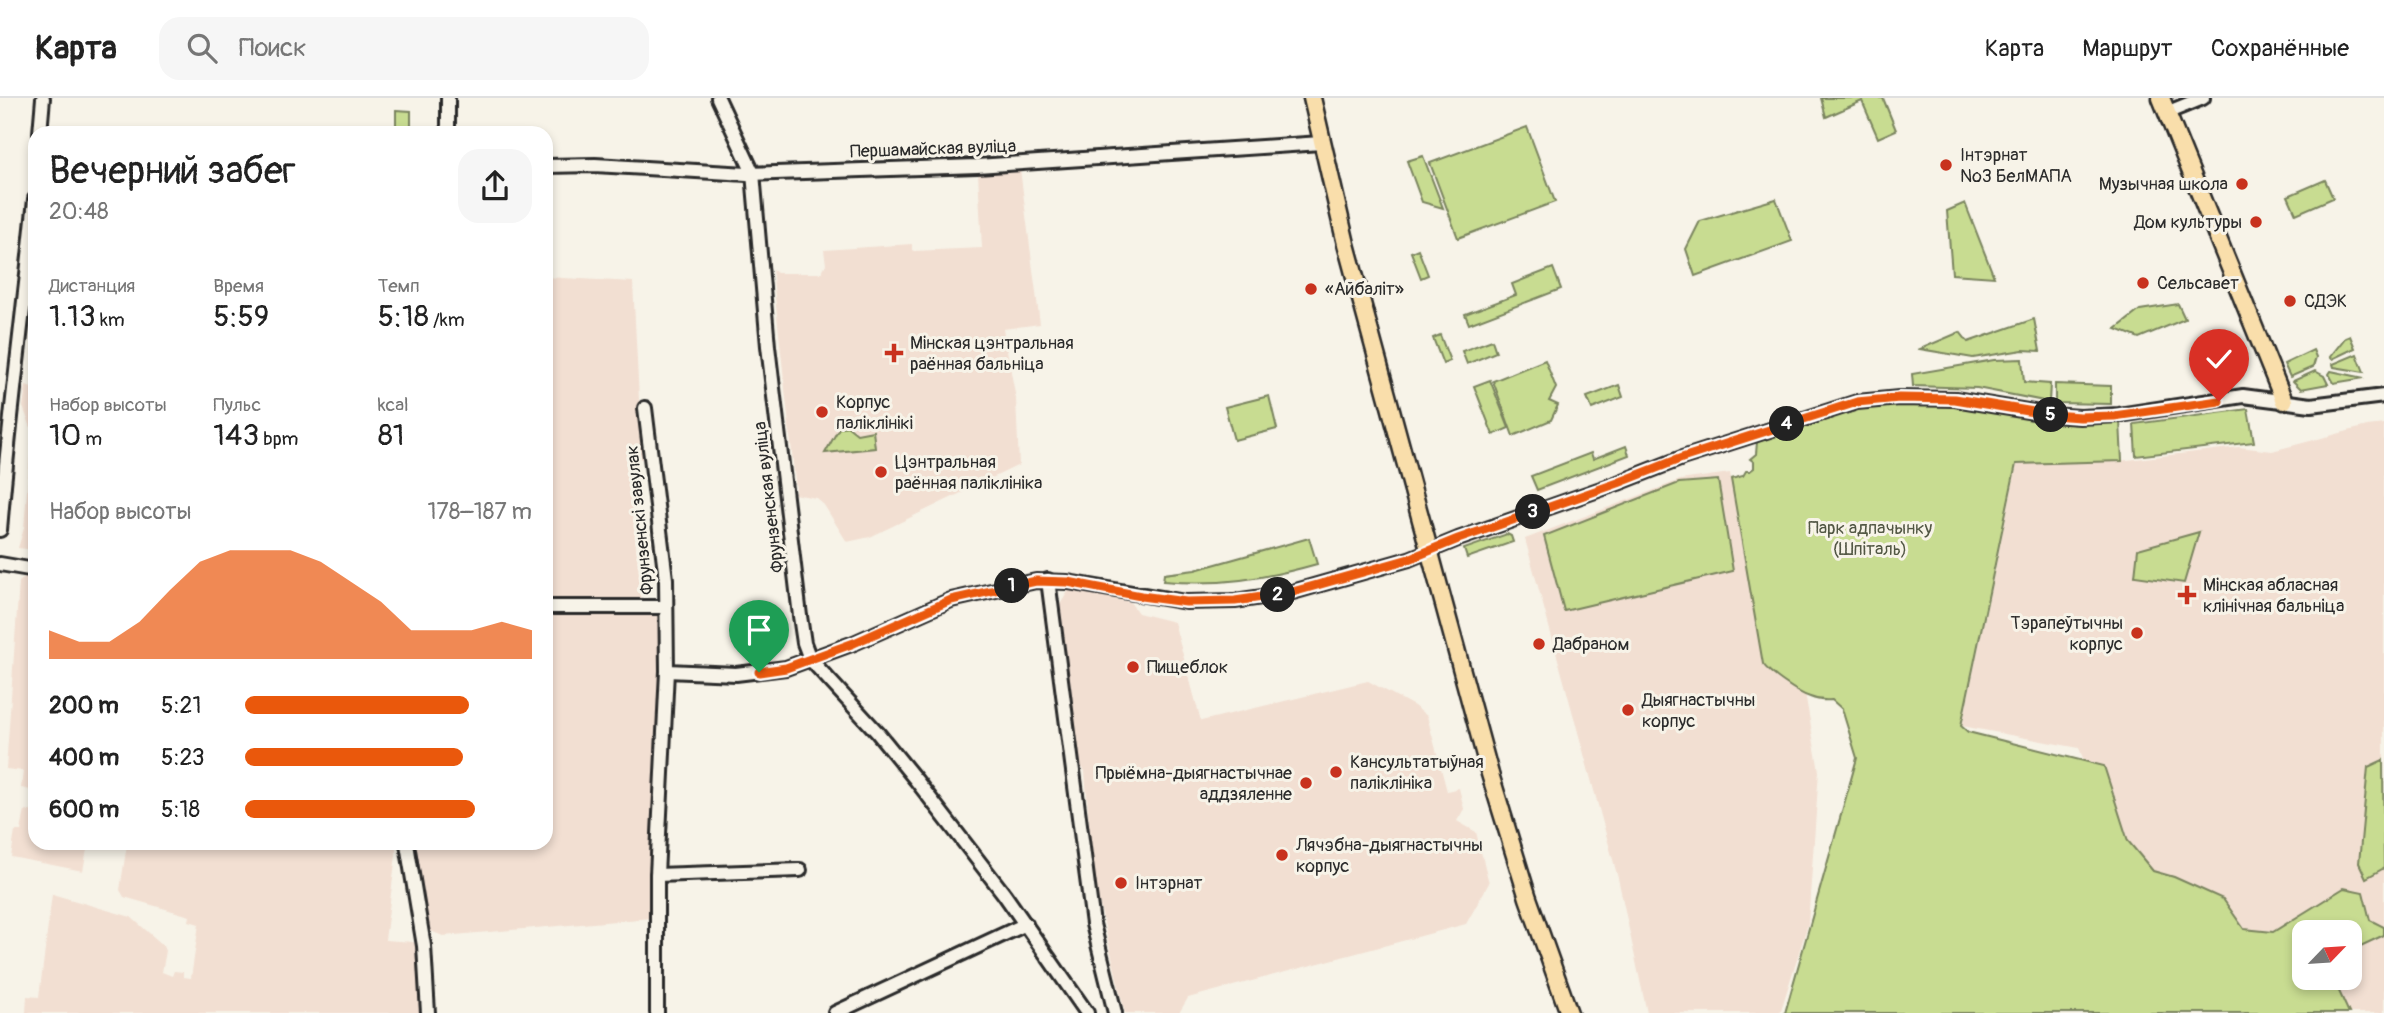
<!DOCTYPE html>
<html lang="ru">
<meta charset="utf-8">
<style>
:root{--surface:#fff;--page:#f6f6f6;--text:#222;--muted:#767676;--line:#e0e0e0;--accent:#ea580c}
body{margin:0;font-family:Pangolin,sans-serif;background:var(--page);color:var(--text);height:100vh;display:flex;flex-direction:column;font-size:26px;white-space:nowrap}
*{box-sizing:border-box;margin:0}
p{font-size:23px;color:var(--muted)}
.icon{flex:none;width:38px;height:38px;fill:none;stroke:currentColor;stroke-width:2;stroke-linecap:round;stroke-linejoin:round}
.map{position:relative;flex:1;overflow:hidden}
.drawer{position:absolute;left:28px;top:28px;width:525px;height:724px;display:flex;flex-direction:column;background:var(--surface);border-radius:21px;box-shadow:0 4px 10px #0003}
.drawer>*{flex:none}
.needle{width:46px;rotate:65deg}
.controls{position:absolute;left:2292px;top:822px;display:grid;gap:14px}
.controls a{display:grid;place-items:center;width:70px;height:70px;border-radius:14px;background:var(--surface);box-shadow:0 4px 10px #0003;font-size:35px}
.pin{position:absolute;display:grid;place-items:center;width:60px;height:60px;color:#fff;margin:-72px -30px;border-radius:50% 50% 50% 0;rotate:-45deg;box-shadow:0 0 7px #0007}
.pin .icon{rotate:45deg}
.km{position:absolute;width:35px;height:35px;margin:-18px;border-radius:50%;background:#222;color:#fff;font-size:19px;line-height:35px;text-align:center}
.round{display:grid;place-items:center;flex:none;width:74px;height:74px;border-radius:21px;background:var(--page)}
.headline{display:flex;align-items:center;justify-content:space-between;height:119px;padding:0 21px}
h1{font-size:38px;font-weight:600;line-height:52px}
.metrics{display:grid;grid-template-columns:repeat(3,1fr);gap:10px;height:119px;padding:7px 21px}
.metrics div{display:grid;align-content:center}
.metrics b{font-size:30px;font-weight:600}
.metrics small{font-size:19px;font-weight:400}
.metrics p{font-size:19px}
.chart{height:196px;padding:14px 21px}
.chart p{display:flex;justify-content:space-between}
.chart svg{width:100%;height:126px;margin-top:7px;fill:var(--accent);opacity:.7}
ul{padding:0 21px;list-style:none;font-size:23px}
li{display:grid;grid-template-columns:112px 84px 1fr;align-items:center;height:52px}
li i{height:18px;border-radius:9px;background:var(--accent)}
header{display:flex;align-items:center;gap:42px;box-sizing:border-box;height:98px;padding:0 35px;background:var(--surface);border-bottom:2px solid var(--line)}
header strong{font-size:33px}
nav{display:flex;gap:38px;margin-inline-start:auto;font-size:24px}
.search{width:490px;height:63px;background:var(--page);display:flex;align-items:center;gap:18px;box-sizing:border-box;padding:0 24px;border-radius:21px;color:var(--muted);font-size:26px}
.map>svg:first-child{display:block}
.built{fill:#f2dfd2;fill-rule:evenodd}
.green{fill:#c8dc91;stroke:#7a845e;stroke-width:2}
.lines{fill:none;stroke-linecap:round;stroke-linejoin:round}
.minor-casing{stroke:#2b2b2b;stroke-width:18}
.major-casing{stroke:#2b2b2b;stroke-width:21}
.minor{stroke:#f7f3e8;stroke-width:12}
.major{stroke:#f9deab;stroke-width:16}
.route-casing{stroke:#fff;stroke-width:14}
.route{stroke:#ea580c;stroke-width:9}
.poi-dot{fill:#c8321e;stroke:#f7f3e8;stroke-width:2.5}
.labels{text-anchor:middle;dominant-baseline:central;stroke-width:6;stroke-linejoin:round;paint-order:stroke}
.street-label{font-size:18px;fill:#2b2b2b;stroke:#f7f3e8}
.poi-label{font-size:18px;fill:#2b2b2b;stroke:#f7f3e8;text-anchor:start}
.park-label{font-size:18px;fill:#525744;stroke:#f7f3e8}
</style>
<header>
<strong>Карта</strong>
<div class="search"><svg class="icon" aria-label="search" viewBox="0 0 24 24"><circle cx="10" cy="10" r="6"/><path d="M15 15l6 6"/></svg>Поиск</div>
<nav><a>Карта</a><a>Маршрут</a><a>Сохранённые</a></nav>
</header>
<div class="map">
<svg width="2384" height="915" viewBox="0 0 2384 915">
<rect width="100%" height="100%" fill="#f7f3e8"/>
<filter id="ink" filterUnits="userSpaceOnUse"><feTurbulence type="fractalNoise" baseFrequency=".0143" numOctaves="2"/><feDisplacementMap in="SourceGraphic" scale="14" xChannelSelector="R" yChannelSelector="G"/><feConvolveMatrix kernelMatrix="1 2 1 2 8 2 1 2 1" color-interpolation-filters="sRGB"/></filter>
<g filter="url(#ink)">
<!-- built -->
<g class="built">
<polygon points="1020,71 1040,226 1003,231 1016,301 1019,367 870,439 847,444 824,407 816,400 794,396 796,392 772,171 777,175 821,175 826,166 824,152 912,146 912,152 914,153 982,150 978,75"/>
<polygon points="546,179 633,184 642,361 627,361 643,514 661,515 651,820 443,838 423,830 413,746 546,746"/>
<polygon points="26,288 35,291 35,452 18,450 24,430 32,332 23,309"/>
<path d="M2384,326V915H2290L2126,769L2079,650L1962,628L2017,366L2119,363L2239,349L2272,353L2367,328ZM2305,835H2350V880H2305Z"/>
<polygon points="1730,375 1763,550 1803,584 1819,673 1808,826 1780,915 1647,915 1618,780 1525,441 1680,382"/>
<polygon points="29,476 35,477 35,693 21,690 23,673 6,671 19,484"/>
<polygon points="1069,492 1130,504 1138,515 1174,524 1201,623 1368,583 1414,608 1427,618 1447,693 1459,690 1464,711 1457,723 1476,734 1489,785 1466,826 1188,900 1179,915 1125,915 1093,778 1085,673 1080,667 1059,508"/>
<polygon points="25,712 35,714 35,746 88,746 83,773 11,759 15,733 21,733"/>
<polygon points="127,746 396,746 396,757 385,842 413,844 419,848 422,915 26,915 27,898 39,899 52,796 131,819 164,848 166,853 162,874 172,878 174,873 183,874 183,879 191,880 199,826 189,823 190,818 124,799 120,792"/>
</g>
<!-- green -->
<g class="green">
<polygon points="1821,0 1883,0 1896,32 1878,40 1862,3 1826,19"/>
<polygon points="396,12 411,13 411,35 396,35"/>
<polygon points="1527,29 1555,104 1458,140 1430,65"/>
<polygon points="1423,58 1443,110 1422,104 1407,63"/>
<polygon points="2325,82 2333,100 2296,116 2288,98"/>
<polygon points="1776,101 1792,143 1695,178 1686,151 1700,123"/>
<polygon points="1965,105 1994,179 1952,176 1947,113"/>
<polygon points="1418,151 1428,177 1421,180 1411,154"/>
<polygon points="1553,170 1561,191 1469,226 1465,216 1516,197 1512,186"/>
<polygon points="2178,206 2185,221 2139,240 2116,231 2140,212"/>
<polygon points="2034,221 2040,253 2023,252 1973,260 1920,251 1960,234 1968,244"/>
<polygon points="1440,237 1450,263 1443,266 1433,240"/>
<polygon points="2350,238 2355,250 2332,261 2330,259 2345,240"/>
<polygon points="1492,242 1496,254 1467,266 1462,253"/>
<polygon points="2313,252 2316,259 2313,269 2290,279 2284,266"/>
<polygon points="2357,256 2364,274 2334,269 2333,266"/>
<polygon points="2022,261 2024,284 2050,286 2049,304 1977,290 1913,288 1912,276 1994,262"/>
<polygon points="1545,262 1556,290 1549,303 1558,307 1551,322 1513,338 1493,283"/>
<polygon points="2315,273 2324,278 2328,286 2301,291 2293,283"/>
<polygon points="2331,273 2364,280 2334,285 2329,276"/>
<polygon points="1490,282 1509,330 1493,337 1474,288"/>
<polygon points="2055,286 2111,288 2111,306 2055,305"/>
<polygon points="1619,287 1623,299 1592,311 1587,299"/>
<polygon points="1269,298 1277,331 1234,342 1225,309"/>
<path d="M1876,305L1956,307L2068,325L2120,323L2122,363L2016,366L1961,628L1968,634L2104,668L2128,743L2153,773L2174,779L2223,801L2244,831L2273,834L2344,790L2363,794L2370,822L2384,829V837L2350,853V835H2305V880H2333L2349,915H1785L1857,660L1842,611L1832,602C1824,603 1817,602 1810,599C1799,596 1769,575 1763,566L1731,381L1743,378L1746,373H1750L1754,370V364L1750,361L1756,356L1757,344L1847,312Z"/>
<polygon points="2248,311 2254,344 2136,358 2134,326"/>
<polygon points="847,328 857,336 873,333 875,350 825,355 839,330"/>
<polygon points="1626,348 1629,357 1537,392 1531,378 1591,355 1593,361"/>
<polygon points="1718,382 1733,473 1564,513 1544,438 1679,385"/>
<polygon points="2199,434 2184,485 2135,478 2138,451"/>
<polygon points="1507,436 1511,438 1513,444 1467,460 1464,451"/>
<path d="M1309,440L1317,466C1264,481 1218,488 1163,483L1164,476L1195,472Z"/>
<polygon points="2383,662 2384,770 2366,780 2359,765 2368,669"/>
</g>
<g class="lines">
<defs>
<g id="minor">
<polyline points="718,0 753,75 768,248 800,518 804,545 810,561 877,634 916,682 1004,796 1087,915"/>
<polyline points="2166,15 2203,0"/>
<polyline points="40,35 43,0"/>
<polyline points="448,35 448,0"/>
<polyline points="546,68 595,67 747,76 977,68 1321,45"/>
<polyline points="645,310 666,481 667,573 657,777 657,915"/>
<path d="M0,432C9,321 24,212 35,101"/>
<polyline points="0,466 35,472"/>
<polyline points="1048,482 1093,826 1115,915"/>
<polyline points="546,509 666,509"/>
<polyline points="667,573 736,576 786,570 854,545 951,502 1036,483 1068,484 1186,504 1235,503 1289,495 1409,461 1458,441 1618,385 1682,360 1857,304 1899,300 1955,301 2052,317 2080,319 2119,317 2243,298 2311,307 2384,298"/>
<polyline points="407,746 424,848 428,915"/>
<polyline points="657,777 800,772"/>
<polyline points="835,915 1026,826"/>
</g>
<g id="major">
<polyline points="1312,0 1346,146 1490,676 1528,800 1569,915"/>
<polyline points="2161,0 2284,303"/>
</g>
</defs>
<!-- minor casing -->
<use href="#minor" class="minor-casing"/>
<!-- major casing -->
<use href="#major" class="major-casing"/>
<!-- minor -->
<use href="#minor" class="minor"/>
<!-- major -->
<use href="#major" class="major"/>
</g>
</g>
<g class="lines" filter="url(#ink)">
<defs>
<polyline id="route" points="759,574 786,570 854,545 951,502 1036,483 1068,484 1141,498 1186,504 1235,503 1289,495 1409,461 1458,441 1618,385 1682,360 1857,304 1899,300 1955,301 2052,317 2080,319 2114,318 2219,303"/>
</defs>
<!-- route casing -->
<use href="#route" class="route-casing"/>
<!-- route -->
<use href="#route" class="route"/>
</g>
<!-- markers -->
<g class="poi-dot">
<circle cx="1946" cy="67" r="7"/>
<circle cx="2242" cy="86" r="7"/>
<circle cx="2256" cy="124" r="7"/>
<circle cx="2143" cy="185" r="7"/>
<circle cx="1311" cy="191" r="7"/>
<circle cx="2290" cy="203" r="7"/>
<path d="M890.5 244.5h7v7h7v7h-7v7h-7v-7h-7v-7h7z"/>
<circle cx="822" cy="314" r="7"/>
<circle cx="881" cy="374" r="7"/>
<path d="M2183.5 486.5h7v7h7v7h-7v7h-7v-7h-7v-7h7z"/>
<circle cx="2137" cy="535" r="7"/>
<circle cx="1539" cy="546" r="7"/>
<circle cx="1133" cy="569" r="7"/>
<circle cx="1628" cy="612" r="7"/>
<circle cx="1336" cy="674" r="7"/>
<circle cx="1306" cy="685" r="7"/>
<circle cx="1282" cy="757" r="7"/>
<circle cx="1121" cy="785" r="7"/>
</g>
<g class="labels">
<!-- street labels -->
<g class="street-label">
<text transform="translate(933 51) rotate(-2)">Першамайская вуліца</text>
<text transform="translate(769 399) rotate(-97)">Фрунзенская вуліца</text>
<text transform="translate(640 422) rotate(-96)">Фрунзенскі завулак</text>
</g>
<!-- poi labels -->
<g class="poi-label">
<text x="1960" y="57">Інтэрнат<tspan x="1960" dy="21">№3 БелМАПА</tspan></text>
<text x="2228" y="86" text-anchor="end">Музычная школа</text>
<text x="2242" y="124" text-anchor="end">Дом культуры</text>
<text x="2157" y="185">Сельсавет</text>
<text x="1325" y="191">«Айбаліт»</text>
<text x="2304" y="203">СДЭК</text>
<text x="910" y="245">Мінская цэнтральная<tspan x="910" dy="21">раённая бальніца</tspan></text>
<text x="836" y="304">Корпус<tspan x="836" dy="21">паліклінікі</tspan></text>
<text x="895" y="364">Цэнтральная<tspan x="895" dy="21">раённая паліклініка</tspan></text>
<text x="2203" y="487">Мінская абласная<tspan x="2203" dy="21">клінічная бальніца</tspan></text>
<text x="2123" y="525" text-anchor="end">Тэрапеўтычны<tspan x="2123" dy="21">корпус</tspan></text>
<text x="1553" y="546">Дабраном</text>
<text x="1147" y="569">Пищеблок</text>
<text x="1642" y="602">Дыягнастычны<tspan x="1642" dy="21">корпус</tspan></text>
<text x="1350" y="664">Кансультатыўная<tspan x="1350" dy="21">паліклініка</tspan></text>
<text x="1292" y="675" text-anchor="end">Прыёмна-дыягнастычнае<tspan x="1292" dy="21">аддзяленне</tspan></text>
<text x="1296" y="747">Лячэбна-дыягнастычны<tspan x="1296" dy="21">корпус</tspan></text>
<text x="1135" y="785">Інтэрнат</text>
</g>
<!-- park labels -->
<g class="park-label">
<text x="1870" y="430">Парк адпачынку<tspan x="1870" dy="21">(Шпіталь)</tspan></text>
</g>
</g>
</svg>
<div class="controls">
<a><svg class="needle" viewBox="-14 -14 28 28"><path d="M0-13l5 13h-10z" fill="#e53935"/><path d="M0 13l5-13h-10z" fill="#767676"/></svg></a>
</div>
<div class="pin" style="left:759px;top:574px;background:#1e9e55"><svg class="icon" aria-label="arrive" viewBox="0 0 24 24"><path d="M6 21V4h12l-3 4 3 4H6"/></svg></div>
<div class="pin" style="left:2219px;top:303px;background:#d93025"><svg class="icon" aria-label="check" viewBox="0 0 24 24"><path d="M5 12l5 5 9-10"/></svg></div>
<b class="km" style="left:1012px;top:488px">1</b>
<b class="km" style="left:1278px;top:497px">2</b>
<b class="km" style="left:1533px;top:414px">3</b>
<b class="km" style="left:1787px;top:326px">4</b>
<b class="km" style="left:2051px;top:317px">5</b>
<section class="drawer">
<div class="headline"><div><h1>Вечерний забег</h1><p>20:48</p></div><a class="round"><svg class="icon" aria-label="share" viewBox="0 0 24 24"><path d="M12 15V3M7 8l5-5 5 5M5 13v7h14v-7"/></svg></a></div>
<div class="metrics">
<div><p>Дистанция</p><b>1.13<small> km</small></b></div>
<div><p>Время</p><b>5:59</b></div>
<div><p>Темп</p><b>5:18<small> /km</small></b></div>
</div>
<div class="metrics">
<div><p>Набор высоты</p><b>10<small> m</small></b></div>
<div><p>Пульс</p><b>143<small> bpm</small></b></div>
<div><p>kcal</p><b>81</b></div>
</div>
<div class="chart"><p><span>Набор высоты</span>178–187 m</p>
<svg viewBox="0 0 160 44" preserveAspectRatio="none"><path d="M0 44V34L10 38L20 38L30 31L40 20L50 10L60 6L70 6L80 6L90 10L100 17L110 24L120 34L130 34L140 34L150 31L160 34V44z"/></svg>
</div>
<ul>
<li><b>200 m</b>5:21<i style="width:78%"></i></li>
<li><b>400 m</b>5:23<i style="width:76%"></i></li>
<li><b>600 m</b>5:18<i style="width:80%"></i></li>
</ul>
</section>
</div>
